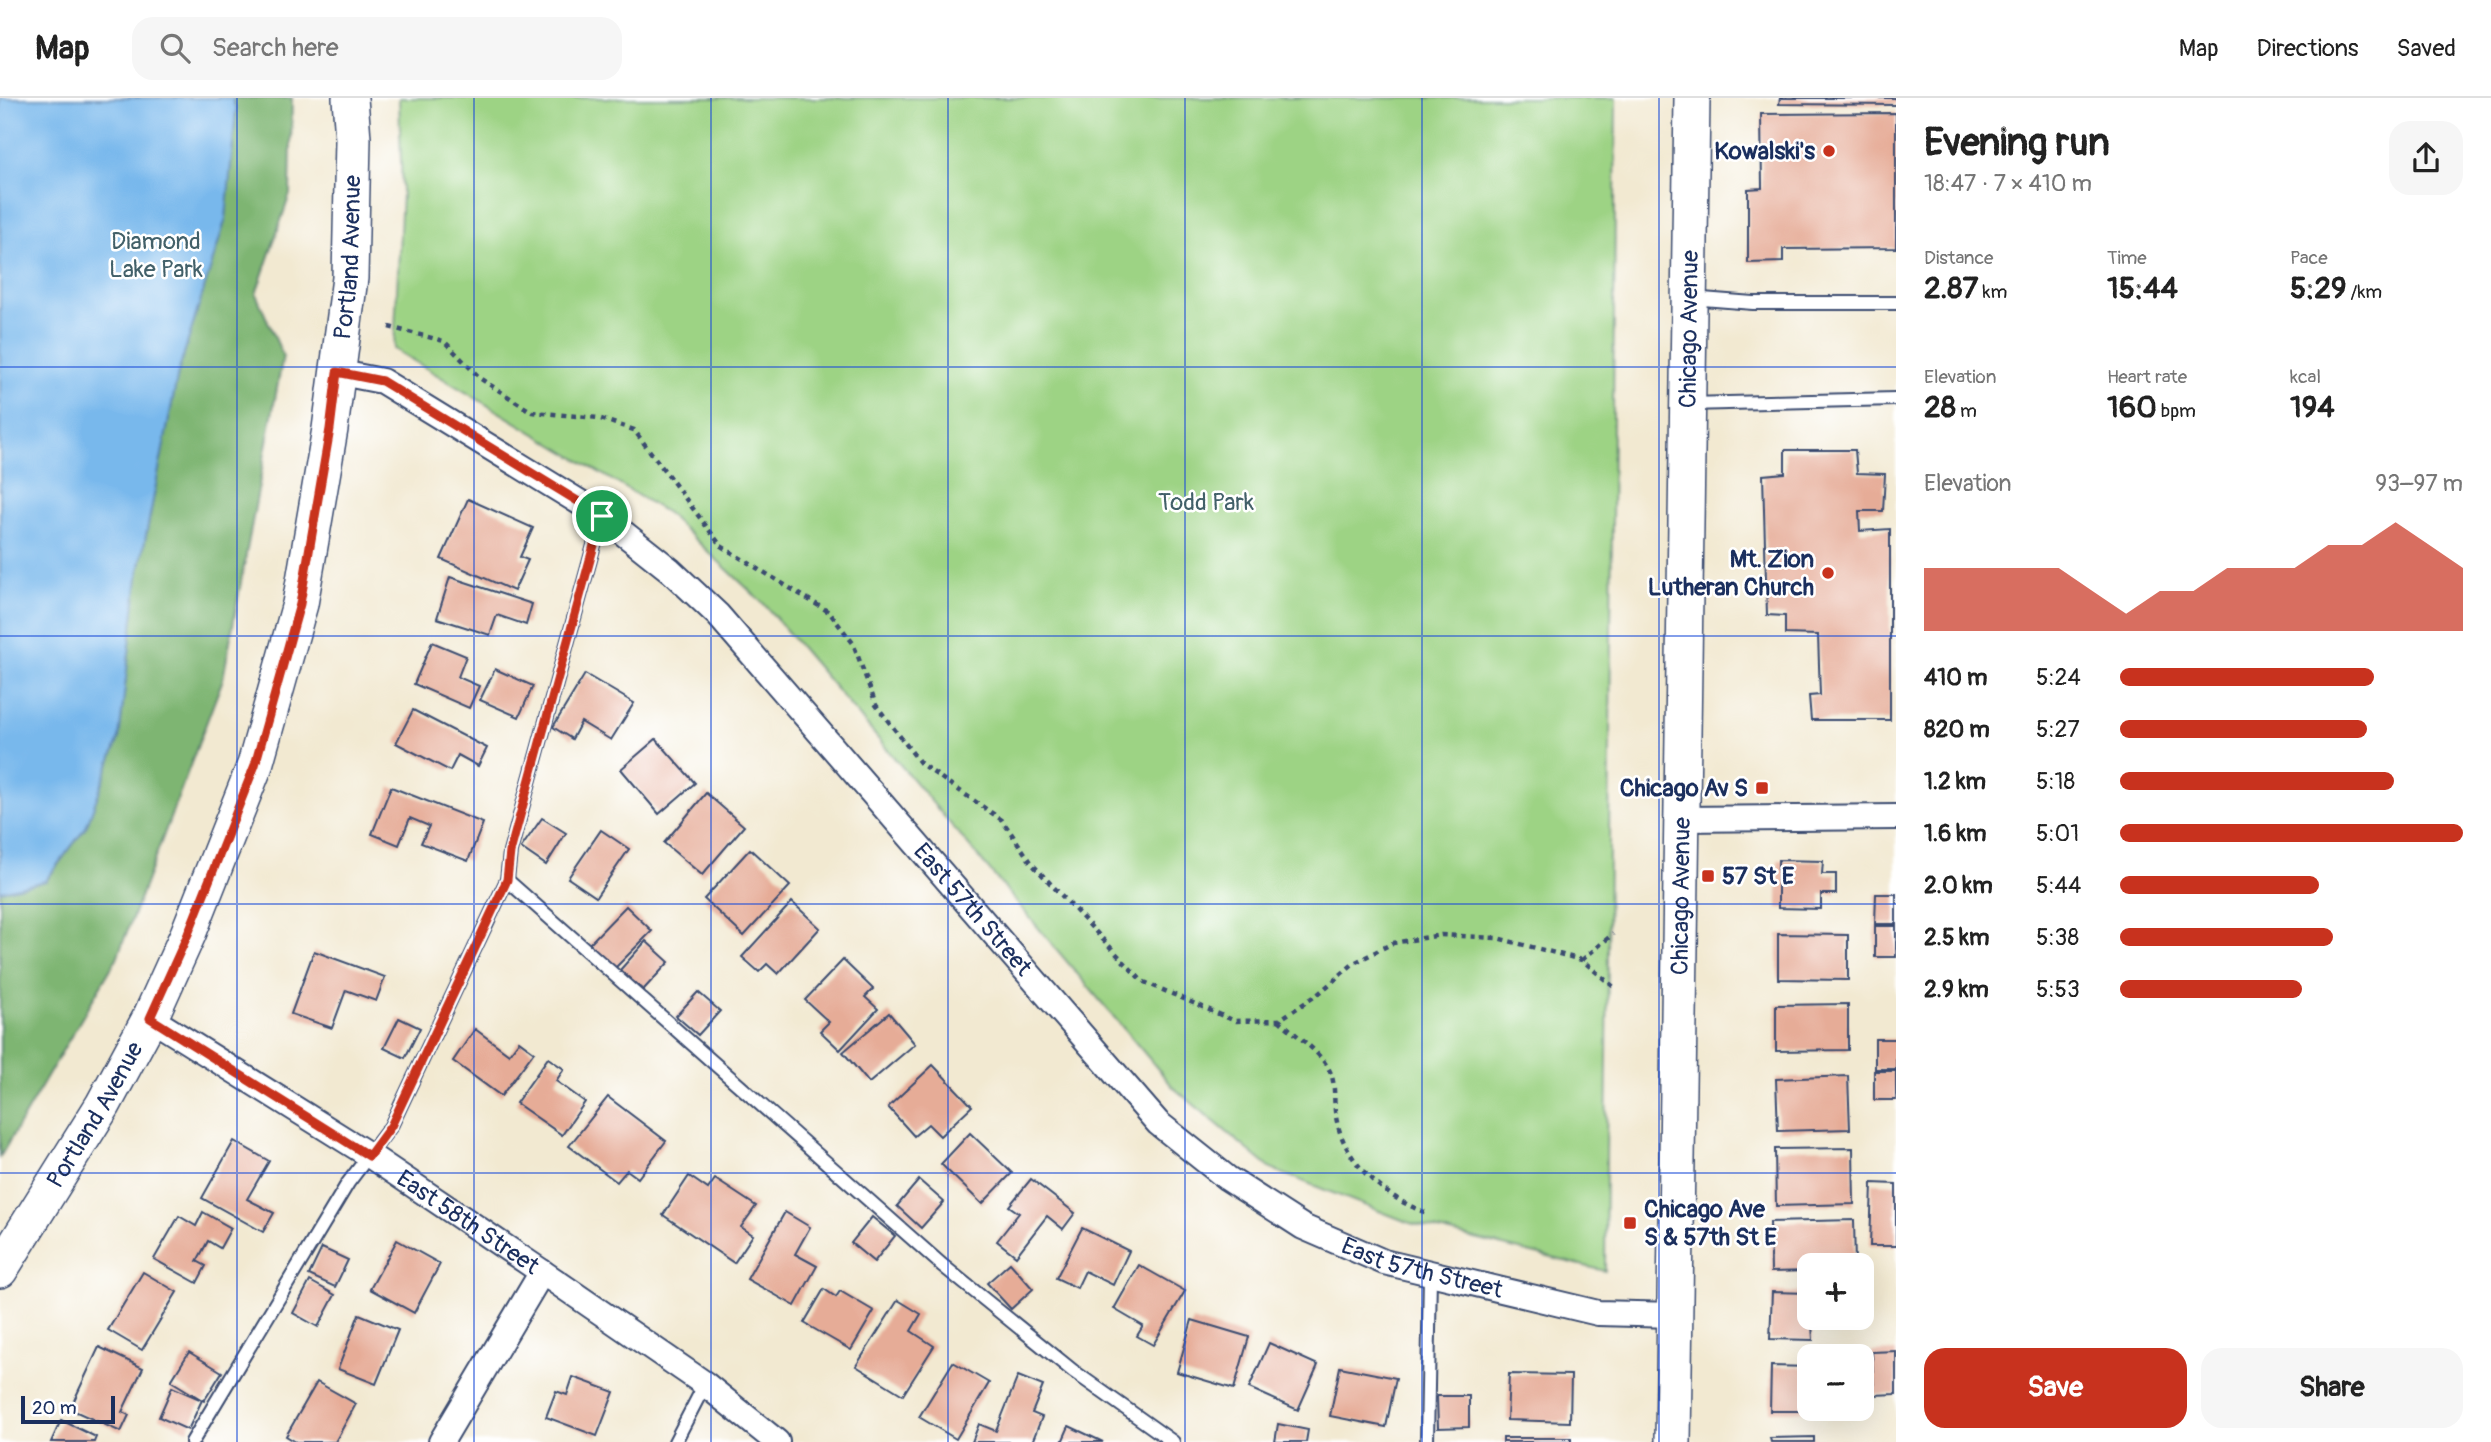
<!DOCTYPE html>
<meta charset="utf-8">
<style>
:root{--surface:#fff;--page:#f6f6f6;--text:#222;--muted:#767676;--line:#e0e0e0;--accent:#c8321e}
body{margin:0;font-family:Pangolin,sans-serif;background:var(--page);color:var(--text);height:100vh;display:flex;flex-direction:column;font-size:26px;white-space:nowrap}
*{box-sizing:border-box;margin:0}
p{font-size:23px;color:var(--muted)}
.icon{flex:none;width:38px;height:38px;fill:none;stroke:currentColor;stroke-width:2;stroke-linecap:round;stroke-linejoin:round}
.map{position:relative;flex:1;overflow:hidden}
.drawer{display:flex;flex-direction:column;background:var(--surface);width:595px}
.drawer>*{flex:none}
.tools{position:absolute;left:1797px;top:1155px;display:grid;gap:14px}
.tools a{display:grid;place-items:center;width:77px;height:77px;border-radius:14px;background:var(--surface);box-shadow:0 7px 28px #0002;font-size:35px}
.scale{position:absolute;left:21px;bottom:18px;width:94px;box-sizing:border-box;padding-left:7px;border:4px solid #1b2f5e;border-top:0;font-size:19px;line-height:24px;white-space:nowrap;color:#1b2f5e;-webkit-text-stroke:5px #fff;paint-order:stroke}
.pin{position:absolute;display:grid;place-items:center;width:60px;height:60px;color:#fff;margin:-30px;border:4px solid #fff;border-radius:50%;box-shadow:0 2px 7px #0007}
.round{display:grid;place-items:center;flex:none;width:74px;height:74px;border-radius:21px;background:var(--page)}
.overview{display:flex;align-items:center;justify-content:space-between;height:119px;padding:0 28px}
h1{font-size:38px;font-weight:700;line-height:52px}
.stats{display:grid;grid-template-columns:repeat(3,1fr);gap:10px;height:119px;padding:7px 28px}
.stats div{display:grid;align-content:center}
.stats b{font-size:30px;font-weight:700}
.stats small{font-size:19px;font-weight:400}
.stats p{font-size:19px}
.chart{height:196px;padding:14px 28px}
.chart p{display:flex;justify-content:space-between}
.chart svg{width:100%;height:126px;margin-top:7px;fill:var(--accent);opacity:.7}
.primary-button{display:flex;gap:14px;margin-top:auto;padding:14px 28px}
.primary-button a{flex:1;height:80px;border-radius:21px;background:var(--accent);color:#fff;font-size:28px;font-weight:700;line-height:80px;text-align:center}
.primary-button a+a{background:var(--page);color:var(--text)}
ul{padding:0 28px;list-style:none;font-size:23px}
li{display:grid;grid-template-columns:112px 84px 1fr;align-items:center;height:52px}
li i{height:18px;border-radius:9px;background:var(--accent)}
header{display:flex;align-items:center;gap:42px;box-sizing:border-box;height:98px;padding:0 35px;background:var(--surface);border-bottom:2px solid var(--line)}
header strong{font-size:33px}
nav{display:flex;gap:38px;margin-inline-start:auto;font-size:24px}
.search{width:490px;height:63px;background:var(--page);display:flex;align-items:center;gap:18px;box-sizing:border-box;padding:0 24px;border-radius:21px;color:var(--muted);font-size:26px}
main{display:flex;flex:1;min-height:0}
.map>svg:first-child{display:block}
.green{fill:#9dd384;stroke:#5c8171;stroke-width:2}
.forest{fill:#7eb572;stroke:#4c7268;stroke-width:2}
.water{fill:#78b8ec;stroke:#4a74a5;stroke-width:2}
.building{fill:#e6ac97}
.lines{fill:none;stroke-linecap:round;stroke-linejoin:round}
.lane-casing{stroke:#3b4b6f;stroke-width:16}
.street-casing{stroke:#3b4b6f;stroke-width:28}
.secondary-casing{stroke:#3b4b6f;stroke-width:38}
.path{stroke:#3b4b6f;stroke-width:4.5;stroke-dasharray:5 5;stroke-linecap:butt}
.lane{stroke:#fff;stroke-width:12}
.street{stroke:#fff;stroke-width:24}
.secondary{stroke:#fff;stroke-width:35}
.route-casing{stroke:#fff;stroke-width:14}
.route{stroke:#c8321e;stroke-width:9}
.grid{fill:none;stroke:#1d4ed8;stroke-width:2;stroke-opacity:0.55}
.poi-dot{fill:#c8321e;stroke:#fff;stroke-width:2.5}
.labels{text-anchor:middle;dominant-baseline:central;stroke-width:5;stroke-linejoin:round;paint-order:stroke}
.poi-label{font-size:24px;font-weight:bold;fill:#1b2f5e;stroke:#fff;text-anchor:end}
.park-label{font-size:24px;fill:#426069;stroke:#fff}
.street-label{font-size:24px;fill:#1b2f5e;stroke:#fff}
</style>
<header>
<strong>Map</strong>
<div class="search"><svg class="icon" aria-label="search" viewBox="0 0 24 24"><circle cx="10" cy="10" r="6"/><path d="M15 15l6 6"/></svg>Search here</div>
<nav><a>Map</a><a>Directions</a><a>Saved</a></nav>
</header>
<main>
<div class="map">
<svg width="1896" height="1344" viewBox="0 0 1896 1344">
<rect width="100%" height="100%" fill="#fff"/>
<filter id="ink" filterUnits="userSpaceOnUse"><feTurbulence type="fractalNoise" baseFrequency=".0143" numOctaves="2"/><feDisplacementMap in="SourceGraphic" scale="14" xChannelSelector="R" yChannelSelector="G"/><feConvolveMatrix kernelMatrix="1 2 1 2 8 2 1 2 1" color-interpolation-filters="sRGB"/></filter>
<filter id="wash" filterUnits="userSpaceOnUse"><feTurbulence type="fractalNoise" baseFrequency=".00686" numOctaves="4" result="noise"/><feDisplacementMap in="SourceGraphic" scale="28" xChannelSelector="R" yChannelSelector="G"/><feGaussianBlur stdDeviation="1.57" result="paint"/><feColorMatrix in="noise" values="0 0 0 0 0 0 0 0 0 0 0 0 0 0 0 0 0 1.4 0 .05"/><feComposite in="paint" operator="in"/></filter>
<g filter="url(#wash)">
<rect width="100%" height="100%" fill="#f2e9d1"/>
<!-- green -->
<polygon class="green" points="399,0 1616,0 1605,1173 1410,1125 1271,1071 1174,990 764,506 667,415 394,251 402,95"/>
<!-- forest -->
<polygon class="forest" points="232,0 292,0 290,96 256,196 283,258 223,581 117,860 0,1059 0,793 46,783 86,729 119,640 138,478 178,275 226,120 236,12"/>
<!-- water -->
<polygon class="water" points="0,0 232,0 236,12 226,120 178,275 138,478 119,640 86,729 45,783 0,793"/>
<g id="blocks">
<!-- building -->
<g class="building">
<polygon points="1780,0 1896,0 1896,7 1779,6"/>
<polygon points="1896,15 1896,150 1783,151 1783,164 1748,165 1748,91 1762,90 1761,16"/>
<polygon points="1785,352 1855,352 1857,375 1885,376 1883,413 1859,413 1860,433 1890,431 1890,622 1811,622 1809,598 1820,597 1818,537 1785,536 1785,518 1767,517 1763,377 1785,375"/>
<polygon points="468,401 533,430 520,459 528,462 514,493 441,461"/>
<polygon points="450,479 532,506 526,527 497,517 490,537 437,520"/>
<polygon points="432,544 466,558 458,579 479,588 469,610 414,586"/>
<polygon points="495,571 533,588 519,619 480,602"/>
<polygon points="585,576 634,605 611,642 581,624 572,641 553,629"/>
<polygon points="413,612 487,650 478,668 458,657 450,673 396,645"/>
<polygon points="656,641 695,685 659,716 621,671"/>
<polygon points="391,689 483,725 468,763 421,745 429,728 410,720 399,747 372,736"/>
<polygon points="706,695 744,728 702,777 664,745"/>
<polygon points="542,720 566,735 546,767 521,750"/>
<polygon points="601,732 629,751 596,799 568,780"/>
<polygon points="750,751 790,788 744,838 704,801"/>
<polygon points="1778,762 1823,763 1822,776 1836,776 1836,796 1821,796 1821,811 1778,810"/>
<polygon points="1876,796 1896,796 1896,826 1875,826"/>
<polygon points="792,804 820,830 778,876 767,866 759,874 742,859"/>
<polygon points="626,808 652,833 614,871 589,846"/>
<rect x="1875" y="828" width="21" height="31"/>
<polygon points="1778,836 1848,837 1848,882 1778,881"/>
<polygon points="646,843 669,864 643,892 620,872"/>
<polygon points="314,853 385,879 376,903 346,892 332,930 291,916"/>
<polygon points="843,862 873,891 865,899 878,911 840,952 820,933 829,924 805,902"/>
<polygon points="698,894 720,913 698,937 676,918"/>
<polygon points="1848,906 1848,952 1776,953 1776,907"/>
<polygon points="889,915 915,946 869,985 843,954"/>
<polygon points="399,920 420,930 405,960 384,950"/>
<polygon points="475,931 509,956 519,943 534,954 501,998 453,963"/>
<rect x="1875" y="941" width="21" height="30"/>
<polygon points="548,960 564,971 556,983 585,1004 562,1037 516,1005"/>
<polygon points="933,967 972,1008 940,1038 928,1026 914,1038 888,1009"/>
<rect x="1874" y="973" width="22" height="29"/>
<polygon points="1848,978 1850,1031 1778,1033 1776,981"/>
<polygon points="608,999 666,1043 638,1080 627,1072 617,1084 569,1048"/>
<polygon points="970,1035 1012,1075 982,1106 941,1066"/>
<polygon points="234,1043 269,1063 247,1101 274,1115 263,1134 202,1100"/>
<polygon points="1853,1050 1854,1106 1776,1108 1775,1051"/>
<polygon points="689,1078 708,1091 715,1081 756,1108 741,1129 753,1137 734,1165 663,1117"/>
<polygon points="1031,1081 1075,1115 1063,1131 1047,1118 1016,1158 997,1143 1019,1115 1009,1108"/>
<polygon points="919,1082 944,1104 921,1130 897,1108"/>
<polygon points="1872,1085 1896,1086 1896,1148 1870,1148"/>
<polygon points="203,1114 231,1130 220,1150 208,1143 197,1163 206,1168 197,1185 154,1161 179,1118 196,1128"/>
<polygon points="785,1114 810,1129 795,1156 817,1168 795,1208 747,1181"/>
<polygon points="872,1119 895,1138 874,1164 851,1145"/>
<polygon points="1854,1122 1855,1167 1810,1167 1810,1173 1771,1174 1770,1124"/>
<polygon points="1082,1130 1129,1153 1113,1187 1085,1173 1077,1190 1056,1180"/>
<polygon points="397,1142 440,1166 414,1215 370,1191"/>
<polygon points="322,1150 348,1162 335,1189 309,1177"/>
<polygon points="1010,1165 1033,1191 1011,1211 987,1185"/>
<polygon points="1139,1167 1185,1193 1153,1247 1137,1238 1143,1228 1114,1211"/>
<polygon points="143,1174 177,1194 142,1252 108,1232"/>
<polygon points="310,1183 335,1197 318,1229 293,1215"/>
<polygon points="824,1191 836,1199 840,1193 874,1213 851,1252 804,1225"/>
<polygon points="1772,1194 1810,1195 1813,1242 1770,1241"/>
<polygon points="898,1202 921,1216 911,1233 934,1248 903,1297 856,1268"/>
<polygon points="359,1216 398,1232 376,1286 338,1271"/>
<polygon points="1192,1222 1249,1239 1234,1291 1177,1274"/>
<polygon points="1269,1245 1318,1267 1298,1312 1249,1290"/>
<polygon points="99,1249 143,1270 122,1314 129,1317 121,1334 70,1311"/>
<polygon points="1896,1253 1896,1296 1874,1297 1872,1254"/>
<polygon points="189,1254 222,1274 204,1303 171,1283"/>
<polygon points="953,1264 989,1285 956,1341 919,1319"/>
<polygon points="1771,1268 1810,1269 1810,1313 1770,1313"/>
<polygon points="1340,1269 1396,1280 1386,1329 1330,1318"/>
<polygon points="1509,1276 1571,1277 1570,1324 1507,1322"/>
<polygon points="1018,1278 1043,1288 1032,1315 1042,1319 1032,1344 972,1344 979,1326 996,1333"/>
<polygon points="573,1279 614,1294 597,1338 546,1319 556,1293 567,1297"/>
<polygon points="317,1284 356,1306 335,1344 296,1344 286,1338"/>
<polygon points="172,1289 202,1302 188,1332 159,1319"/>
<polygon points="1437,1298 1469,1298 1469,1329 1438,1330"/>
<polygon points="61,1322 96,1339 94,1344 51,1344"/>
<polygon points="1278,1326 1308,1332 1306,1344 1275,1344"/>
<polygon points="1069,1328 1103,1344 1062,1344"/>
<polygon points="1814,1339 1814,1344 1771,1344 1770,1340"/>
<rect x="1503" y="1340" width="68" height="4"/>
</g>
</g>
</g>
<g filter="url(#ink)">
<use href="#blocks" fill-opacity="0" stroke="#3b4b6f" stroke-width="2"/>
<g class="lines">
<defs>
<g id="lane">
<polyline points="1690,200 1753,205 1896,205"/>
<polyline points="1688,306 1896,301"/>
<polyline points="507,782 942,1167 1073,1273 1173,1344"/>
<polyline points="192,1344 348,1085 391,1028 507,782 510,754 602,418"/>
<polyline points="675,1344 705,1286"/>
<polyline points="1427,1344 1430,1177"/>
</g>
<g id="street">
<path id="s1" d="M336,274L382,283L602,418L670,472L718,517L1158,1025L1227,1080L1303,1129L1384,1164L1598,1215L1674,1217"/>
<polyline points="1681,721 1896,719"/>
<path id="s2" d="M150,920L369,1057L542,1174L705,1286L777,1344"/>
<polyline points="441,1344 542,1174"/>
</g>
<g id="secondary">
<path id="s3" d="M0,1172L103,1007L150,920L188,836L255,667L300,506L330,331L350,180L353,41L350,0"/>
<path id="s4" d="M1673,1344L1692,0"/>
</g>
</defs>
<!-- lane casing -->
<use href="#lane" class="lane-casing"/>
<!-- street casing -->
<use href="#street" class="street-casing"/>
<!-- secondary casing -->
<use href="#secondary" class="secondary-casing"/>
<!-- path -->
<g class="path">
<polyline points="389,229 444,243 481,281 532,314 598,320 634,332 721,448 829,514 853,545 876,607 921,666 1002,722 1033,767 1142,883 1235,923 1279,922 1317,897 1354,865 1393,845 1441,837 1497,840 1582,862 1615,890"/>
<polyline points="1582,862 1613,836"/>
<path d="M1279,922C1295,937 1323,955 1331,976C1336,988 1333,1006 1336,1019C1344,1065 1385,1100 1427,1115"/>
</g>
<!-- lane -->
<use href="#lane" class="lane"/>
<!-- street -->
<use href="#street" class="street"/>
<!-- secondary -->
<use href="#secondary" class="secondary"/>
</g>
</g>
<g class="lines" filter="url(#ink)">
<defs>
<polygon id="route" points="337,274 382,283 602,418 510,754 507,782 391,1028 369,1058 150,920 188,836 255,667 300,506 330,331"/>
</defs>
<!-- route casing -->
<use href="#route" class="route-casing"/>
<!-- route -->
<use href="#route" class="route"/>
</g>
<!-- grid -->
<path class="grid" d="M237,0V1344M474,0V1344M711,0V1344M948,0V1344M1185,0V1344M1422,0V1344M1659,0V1344M0,269H1896M0,538H1896M0,806H1896M0,1075H1896"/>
<!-- markers -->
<g class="poi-dot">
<circle cx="1829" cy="53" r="7"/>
<circle cx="1828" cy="475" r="7"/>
<rect x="1755" y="683" width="14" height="14" rx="3.5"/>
<rect x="1701" y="771" width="14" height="14" rx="3.5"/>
<rect x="1623" y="1118" width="14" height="14" rx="3.5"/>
</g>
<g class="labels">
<!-- poi labels -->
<g class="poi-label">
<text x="1815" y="53">Kowalski's</text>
<text x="1814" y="461">Mt. Zion<tspan x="1814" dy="28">Lutheran Church</tspan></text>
<text x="1748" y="690">Chicago Av S</text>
<text x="1722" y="778" text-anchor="start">57 St E</text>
<text x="1644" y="1111" text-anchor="start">Chicago Ave<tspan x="1644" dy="28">S &amp; 57th St E</tspan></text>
</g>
<!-- park labels -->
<g class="park-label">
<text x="156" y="143">Diamond<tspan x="156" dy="28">Lake Park</tspan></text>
<text x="1206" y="404">Todd Park</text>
</g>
<!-- street labels -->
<g class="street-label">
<text stroke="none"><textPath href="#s3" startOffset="1085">Portland Avenue</textPath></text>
<text stroke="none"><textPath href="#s4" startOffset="1113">Chicago Avenue</textPath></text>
<text stroke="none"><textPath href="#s4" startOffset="546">Chicago Avenue</textPath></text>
<text stroke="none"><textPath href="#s1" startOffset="847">East 57th Street</textPath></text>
<text stroke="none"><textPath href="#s3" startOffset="182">Portland Avenue</textPath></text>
<text stroke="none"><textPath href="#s2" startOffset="378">East 58th Street</textPath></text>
<text stroke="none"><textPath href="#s1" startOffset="1435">East 57th Street</textPath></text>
</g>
</g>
</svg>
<div class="tools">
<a>+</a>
<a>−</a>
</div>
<div class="scale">20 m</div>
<div class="pin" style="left:602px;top:418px;background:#1e9e55"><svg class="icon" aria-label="arrive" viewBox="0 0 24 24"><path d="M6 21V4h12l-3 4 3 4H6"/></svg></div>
</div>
<section class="drawer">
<div class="overview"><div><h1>Evening run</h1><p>18:47 · 7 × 410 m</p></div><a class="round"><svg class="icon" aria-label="share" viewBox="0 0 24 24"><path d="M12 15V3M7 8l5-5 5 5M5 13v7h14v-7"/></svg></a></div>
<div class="stats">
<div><p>Distance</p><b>2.87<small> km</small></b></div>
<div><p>Time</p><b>15:44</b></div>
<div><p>Pace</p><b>5:29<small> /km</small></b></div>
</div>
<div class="stats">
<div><p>Elevation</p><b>28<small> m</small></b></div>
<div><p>Heart rate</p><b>160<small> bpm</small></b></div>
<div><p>kcal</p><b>194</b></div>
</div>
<div class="chart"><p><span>Elevation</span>93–97 m</p>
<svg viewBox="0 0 160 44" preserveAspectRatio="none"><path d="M0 44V22L10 22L20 22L30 22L40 22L50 30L60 38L70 30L80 30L90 22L100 22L110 22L120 14L130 14L140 6L150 14L160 22V44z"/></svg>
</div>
<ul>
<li><b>410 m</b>5:24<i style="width:74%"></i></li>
<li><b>820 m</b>5:27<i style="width:72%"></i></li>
<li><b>1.2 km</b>5:18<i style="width:80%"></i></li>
<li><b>1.6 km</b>5:01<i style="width:100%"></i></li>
<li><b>2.0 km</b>5:44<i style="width:58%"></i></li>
<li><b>2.5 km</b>5:38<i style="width:62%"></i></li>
<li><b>2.9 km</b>5:53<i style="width:53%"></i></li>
</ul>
<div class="primary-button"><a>Save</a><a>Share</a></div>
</section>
</main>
